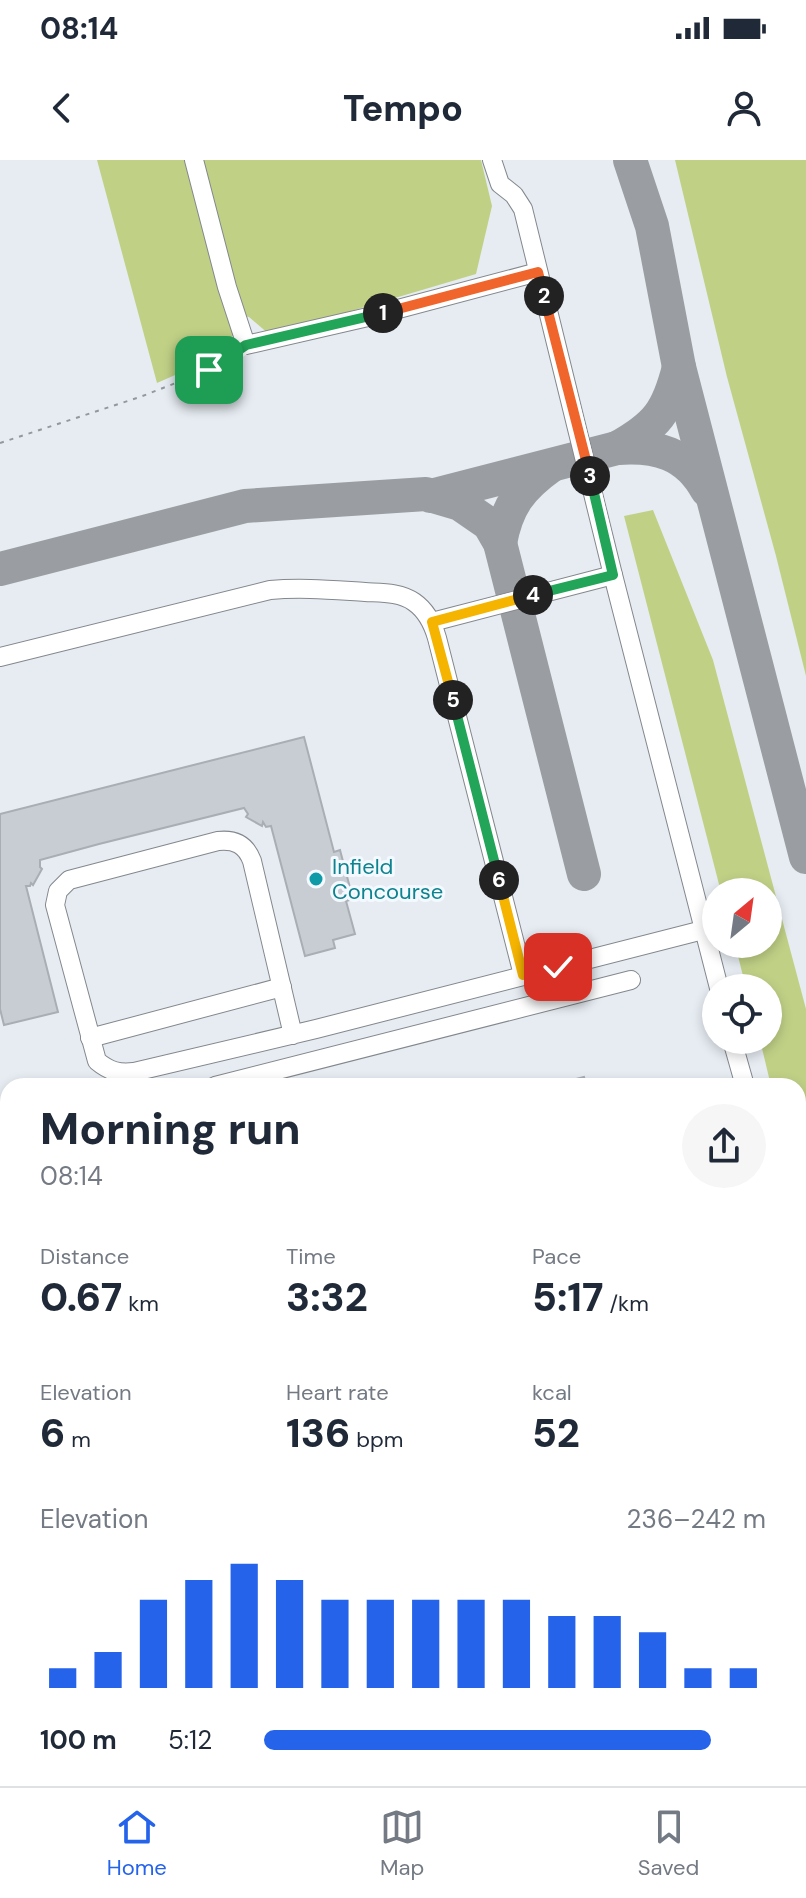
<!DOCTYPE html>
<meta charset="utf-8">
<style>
:root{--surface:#fff;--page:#f6f6f7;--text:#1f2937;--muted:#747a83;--line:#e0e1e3;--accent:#2563eb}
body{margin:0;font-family:"DM Sans",sans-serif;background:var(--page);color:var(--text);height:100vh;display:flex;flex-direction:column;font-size:30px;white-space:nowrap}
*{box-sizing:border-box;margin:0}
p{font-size:26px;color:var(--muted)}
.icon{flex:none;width:44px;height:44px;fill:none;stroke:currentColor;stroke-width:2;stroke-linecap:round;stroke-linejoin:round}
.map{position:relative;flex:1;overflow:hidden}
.panel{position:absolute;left:0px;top:918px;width:806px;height:708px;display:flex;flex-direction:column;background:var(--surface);border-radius:24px 24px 0 0;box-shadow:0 4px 12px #0003}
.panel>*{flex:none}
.needle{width:52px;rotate:29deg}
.buttons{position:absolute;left:702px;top:718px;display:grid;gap:16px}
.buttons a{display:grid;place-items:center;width:80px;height:80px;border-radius:50%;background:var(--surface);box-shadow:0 4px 12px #0003;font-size:40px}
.pin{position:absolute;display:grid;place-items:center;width:68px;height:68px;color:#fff;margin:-34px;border-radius:16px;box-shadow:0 4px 12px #0006}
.km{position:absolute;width:40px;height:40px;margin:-20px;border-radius:50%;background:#222;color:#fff;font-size:22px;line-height:40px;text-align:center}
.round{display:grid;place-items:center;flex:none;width:84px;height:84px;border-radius:42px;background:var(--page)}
.summary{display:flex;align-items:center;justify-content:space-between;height:136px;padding:0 40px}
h1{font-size:44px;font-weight:800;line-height:60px}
.stats{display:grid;grid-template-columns:repeat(3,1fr);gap:12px;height:136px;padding:8px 40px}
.stats div{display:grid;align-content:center}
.stats b{font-size:40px;font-weight:800}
.stats small{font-size:22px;font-weight:400}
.stats p{font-size:22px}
.chart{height:224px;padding:16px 40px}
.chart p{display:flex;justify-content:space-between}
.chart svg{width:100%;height:144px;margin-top:8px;stroke:var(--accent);stroke-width:6}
ul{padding:0 40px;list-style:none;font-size:26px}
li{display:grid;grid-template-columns:128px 96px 1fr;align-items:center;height:60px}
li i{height:20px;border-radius:10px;background:var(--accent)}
.status{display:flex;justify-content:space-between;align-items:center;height:56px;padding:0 40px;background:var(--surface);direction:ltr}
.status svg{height:22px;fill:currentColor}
header{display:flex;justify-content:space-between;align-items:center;height:104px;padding:0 40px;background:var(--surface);font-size:36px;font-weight:800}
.tab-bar{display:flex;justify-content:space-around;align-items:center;height:112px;border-top:2px solid var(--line);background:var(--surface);font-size:22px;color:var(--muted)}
.tab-bar a{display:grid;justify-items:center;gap:4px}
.tab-bar .selected{color:var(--accent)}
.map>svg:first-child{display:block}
.green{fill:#c0d186}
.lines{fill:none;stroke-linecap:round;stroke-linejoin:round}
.taxiway{stroke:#9a9ea2;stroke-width:34}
.building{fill:#c8cdd3;stroke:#a8aeb3;stroke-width:2}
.minor-casing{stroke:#83888d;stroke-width:20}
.path{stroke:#94989c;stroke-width:2;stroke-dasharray:4 6;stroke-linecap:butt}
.minor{stroke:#fff;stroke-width:18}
.split-1-casing{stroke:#fff;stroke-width:16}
.split-2-casing{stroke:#fff;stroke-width:16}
.split-3-casing{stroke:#fff;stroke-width:16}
.split-4-casing{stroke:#fff;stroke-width:16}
.split-5-casing{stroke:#fff;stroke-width:16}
.split-6-casing{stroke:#fff;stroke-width:16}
.split-7-casing{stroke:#fff;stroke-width:16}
.split-1{stroke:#22a559;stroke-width:10}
.split-2{stroke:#f0652b;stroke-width:10}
.split-3{stroke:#f0652b;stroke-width:10}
.split-4{stroke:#22a559;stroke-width:10}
.split-5{stroke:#f5b400;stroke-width:10}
.split-6{stroke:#22a559;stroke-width:10}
.split-7{stroke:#f5b400;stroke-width:10}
.culture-dot{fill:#0f9aa8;stroke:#f4f9ff;stroke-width:3}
.labels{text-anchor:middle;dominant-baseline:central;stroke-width:6;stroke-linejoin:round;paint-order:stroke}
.culture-label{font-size:22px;fill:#0d838f;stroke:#f4f9ff;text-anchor:start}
</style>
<div class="status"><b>08:14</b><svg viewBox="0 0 49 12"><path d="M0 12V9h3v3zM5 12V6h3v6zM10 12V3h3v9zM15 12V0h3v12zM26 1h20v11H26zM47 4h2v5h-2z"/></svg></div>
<header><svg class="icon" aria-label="back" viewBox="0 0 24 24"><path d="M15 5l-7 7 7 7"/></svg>Tempo<svg class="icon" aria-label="person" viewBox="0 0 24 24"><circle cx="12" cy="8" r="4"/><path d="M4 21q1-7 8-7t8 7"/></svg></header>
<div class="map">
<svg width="806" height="1626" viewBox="0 0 806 1626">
<rect width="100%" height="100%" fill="#e6ecf2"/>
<!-- green -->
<g class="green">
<polygon points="97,0 481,0 492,46 476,114 270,175 249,157 243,156 223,194 157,223"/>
<polygon points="675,0 806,0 806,516 776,396 727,217"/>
<polygon points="653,350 713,500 806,849 806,947 798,948 798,926 771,926 760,880 768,880 768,828 746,828 735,784 768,784 768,732 721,732 624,356"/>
<polygon points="803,968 806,968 806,1065 798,1026 798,973"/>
</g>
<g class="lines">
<!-- taxiway -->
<g class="taxiway">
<polyline points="630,0 652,66 679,207 806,697"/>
<path d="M617,288C657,266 668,251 679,207"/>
<path d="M431,336L617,288C656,285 687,293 707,330"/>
<path d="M500,383C507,346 520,328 551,306"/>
<polyline points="0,409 245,346 426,334 460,344 489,364 500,383 584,714"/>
<polyline points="798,1305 806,1303"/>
</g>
</g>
<!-- building -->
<g class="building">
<polygon points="304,577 334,692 340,690 353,739 346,741 355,774 333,780 335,788 305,796 271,666 266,667 263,662 262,666 246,657 248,654 244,648 99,684 40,700 40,707 42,709 33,725 31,723 30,726 26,726 58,852 4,865 0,849 0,654"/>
<polygon points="584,917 587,926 549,926"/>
<polygon points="8,1066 8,1162 0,1164 0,1068"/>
<polygon points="559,1618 616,1618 618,1626 528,1626"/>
<polygon points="702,1618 778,1618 780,1626 704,1626"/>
</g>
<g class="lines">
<defs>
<g id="minor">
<polyline points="194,0 227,127 246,185 368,157 538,112"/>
<polyline points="492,0 500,24 514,35 523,49 613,415 719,828"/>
<polyline points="432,462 613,415"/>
<path d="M0,497L270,430C302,427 333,430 365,432C381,433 400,432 414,442C427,451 433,464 437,478L523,815"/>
<path d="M293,875L252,701C246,685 235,679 218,681L69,720L58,731L55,745L97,901C109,911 119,914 134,912L316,869L703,770"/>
<polyline points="90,878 282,827"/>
<polyline points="732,880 745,926"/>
<polyline points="215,926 631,820"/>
<polyline points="0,981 8,979"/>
<polyline points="798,1131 806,1162"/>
<polyline points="798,1263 806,1291"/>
<path d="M798,1488C806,1468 792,1458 806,1437"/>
<polyline points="798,1537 806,1534"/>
<polyline points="149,1618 151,1626"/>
<polyline points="660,1618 662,1626"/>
<polyline points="688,1618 690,1626"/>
<polyline points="789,1618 791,1626"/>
<polyline points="447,1626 479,1618"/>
</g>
</defs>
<!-- minor casing -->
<use href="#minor" class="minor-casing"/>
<!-- path -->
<polyline class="path" points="0,283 140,237 209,210 233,193"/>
<!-- minor -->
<use href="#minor" class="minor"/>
</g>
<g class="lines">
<defs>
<polyline id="split-1" points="209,210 246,185 383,153"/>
<polyline id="split-2" points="383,153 538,112 544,136"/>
<polyline id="split-3" points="544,136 590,316"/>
<polyline id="split-4" points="533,435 613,415 590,316"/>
<polyline id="split-5" points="453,540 432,462 533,435"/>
<polyline id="split-6" points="453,540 499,720"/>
<polyline id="split-7" points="499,720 523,815 558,807"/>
</defs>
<!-- split-1 casing -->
<use href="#split-1" class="split-1-casing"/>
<!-- split-2 casing -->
<use href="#split-2" class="split-2-casing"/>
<!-- split-3 casing -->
<use href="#split-3" class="split-3-casing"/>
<!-- split-4 casing -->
<use href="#split-4" class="split-4-casing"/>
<!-- split-5 casing -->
<use href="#split-5" class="split-5-casing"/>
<!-- split-6 casing -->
<use href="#split-6" class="split-6-casing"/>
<!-- split-7 casing -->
<use href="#split-7" class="split-7-casing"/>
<!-- split-1 -->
<use href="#split-1" class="split-1"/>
<!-- split-2 -->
<use href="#split-2" class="split-2"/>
<!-- split-3 -->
<use href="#split-3" class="split-3"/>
<!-- split-4 -->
<use href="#split-4" class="split-4"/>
<!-- split-5 -->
<use href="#split-5" class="split-5"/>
<!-- split-6 -->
<use href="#split-6" class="split-6"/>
<!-- split-7 -->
<use href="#split-7" class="split-7"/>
</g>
<!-- markers -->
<circle class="culture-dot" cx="316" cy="719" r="8"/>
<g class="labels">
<!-- culture labels -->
<g class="culture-label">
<text x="332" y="706">Infield<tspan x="332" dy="25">Concourse</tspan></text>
</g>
</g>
</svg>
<div class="buttons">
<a><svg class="needle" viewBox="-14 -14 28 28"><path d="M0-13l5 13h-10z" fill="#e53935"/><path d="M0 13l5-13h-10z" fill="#747a83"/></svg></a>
<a><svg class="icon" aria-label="locate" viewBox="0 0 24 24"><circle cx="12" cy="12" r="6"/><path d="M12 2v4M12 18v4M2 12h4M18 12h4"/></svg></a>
</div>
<div class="pin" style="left:209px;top:210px;background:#1e9e55"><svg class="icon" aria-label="arrive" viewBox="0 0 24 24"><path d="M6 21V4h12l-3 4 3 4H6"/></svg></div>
<div class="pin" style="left:558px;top:807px;background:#d93025"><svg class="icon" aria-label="check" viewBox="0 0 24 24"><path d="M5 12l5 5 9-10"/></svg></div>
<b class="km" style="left:383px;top:153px">1</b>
<b class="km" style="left:544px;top:136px">2</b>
<b class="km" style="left:590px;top:316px">3</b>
<b class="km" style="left:533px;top:435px">4</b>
<b class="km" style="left:453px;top:540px">5</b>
<b class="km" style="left:499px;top:720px">6</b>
<section class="panel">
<div class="summary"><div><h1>Morning run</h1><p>08:14</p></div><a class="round"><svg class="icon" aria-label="share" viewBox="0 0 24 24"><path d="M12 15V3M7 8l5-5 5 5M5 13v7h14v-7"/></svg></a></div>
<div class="stats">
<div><p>Distance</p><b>0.67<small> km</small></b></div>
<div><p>Time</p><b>3:32</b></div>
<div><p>Pace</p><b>5:17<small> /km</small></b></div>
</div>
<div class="stats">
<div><p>Elevation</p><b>6<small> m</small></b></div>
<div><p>Heart rate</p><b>136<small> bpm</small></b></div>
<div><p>kcal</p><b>52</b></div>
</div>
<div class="chart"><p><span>Elevation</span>236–242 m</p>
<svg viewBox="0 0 160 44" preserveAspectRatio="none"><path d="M5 44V38M15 44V33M25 44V17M35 44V11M45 44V6M55 44V11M65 44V17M75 44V17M85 44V17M95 44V17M105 44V17M115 44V22M125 44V22M135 44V27M145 44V38M155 44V38"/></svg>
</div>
<ul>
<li><b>100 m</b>5:12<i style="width:89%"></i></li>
</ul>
</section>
</div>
<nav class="tab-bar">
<a class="selected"><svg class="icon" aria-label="home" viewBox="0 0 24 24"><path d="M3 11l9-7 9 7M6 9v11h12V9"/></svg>Home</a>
<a><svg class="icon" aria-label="map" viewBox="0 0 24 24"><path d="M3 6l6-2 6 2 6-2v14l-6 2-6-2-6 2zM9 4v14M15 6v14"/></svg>Map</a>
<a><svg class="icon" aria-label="saved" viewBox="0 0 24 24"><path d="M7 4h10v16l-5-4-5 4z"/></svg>Saved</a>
</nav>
